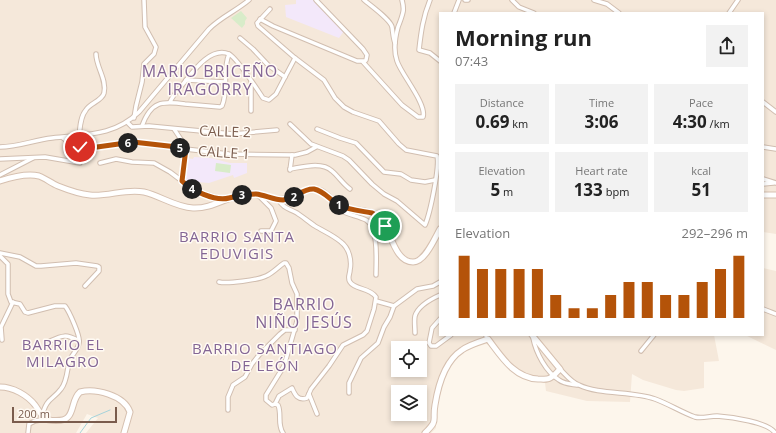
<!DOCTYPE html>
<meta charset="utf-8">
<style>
:root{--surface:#fff;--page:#f2f2f2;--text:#222;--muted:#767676;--accent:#b45309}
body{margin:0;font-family:"Open Sans",sans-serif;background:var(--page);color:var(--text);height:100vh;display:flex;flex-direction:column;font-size:15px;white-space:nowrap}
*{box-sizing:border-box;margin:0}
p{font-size:13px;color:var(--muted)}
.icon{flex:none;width:22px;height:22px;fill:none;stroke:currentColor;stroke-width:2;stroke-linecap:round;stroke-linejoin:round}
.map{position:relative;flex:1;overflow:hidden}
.drawer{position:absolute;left:439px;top:12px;width:325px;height:324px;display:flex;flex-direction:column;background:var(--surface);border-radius:0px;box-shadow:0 2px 6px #0003}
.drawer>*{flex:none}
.controls{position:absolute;left:391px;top:341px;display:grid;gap:8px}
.controls a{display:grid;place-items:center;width:36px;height:36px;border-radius:0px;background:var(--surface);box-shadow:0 2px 6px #0003;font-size:20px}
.scale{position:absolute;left:12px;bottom:10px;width:105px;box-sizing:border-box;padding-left:4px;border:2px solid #7a5c4d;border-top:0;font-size:11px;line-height:14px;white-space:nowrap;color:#7a5c4d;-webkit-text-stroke:3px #fffaf3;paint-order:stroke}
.pin{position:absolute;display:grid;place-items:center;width:34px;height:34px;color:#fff;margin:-17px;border:2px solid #fff;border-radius:50%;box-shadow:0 1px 4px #0007}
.km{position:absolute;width:20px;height:20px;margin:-10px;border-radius:50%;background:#222;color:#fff;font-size:11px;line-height:20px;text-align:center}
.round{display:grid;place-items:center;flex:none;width:42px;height:42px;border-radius:0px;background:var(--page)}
.headline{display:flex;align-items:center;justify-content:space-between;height:68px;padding:0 16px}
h1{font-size:22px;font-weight:700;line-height:30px}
.metrics{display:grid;grid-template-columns:repeat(3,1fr);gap:6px;height:68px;padding:4px 16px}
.metrics div{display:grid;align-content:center;border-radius:0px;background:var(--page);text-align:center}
.metrics b{font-size:17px;font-weight:700}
.metrics small{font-size:11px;font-weight:400}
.metrics p{font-size:11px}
.chart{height:112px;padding:8px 16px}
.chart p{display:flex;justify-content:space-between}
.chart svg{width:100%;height:72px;margin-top:4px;stroke:var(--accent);stroke-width:6}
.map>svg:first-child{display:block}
.residential{fill:#f5e8da;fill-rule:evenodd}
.education{fill:#f3e8fa}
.green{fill:#d8ecc9}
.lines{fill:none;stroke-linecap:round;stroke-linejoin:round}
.stream{stroke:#a5d3da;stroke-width:1}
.street-casing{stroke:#d1beb0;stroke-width:5.5}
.secondary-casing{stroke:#d6c0b0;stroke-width:7}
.street{stroke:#fff;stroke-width:3.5}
.secondary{stroke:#fff;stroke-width:5}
.route-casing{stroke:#fff;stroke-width:8}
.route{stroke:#b45309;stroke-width:5}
.labels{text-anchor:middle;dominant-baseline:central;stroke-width:3;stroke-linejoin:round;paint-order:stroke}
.street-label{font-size:14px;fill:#7a5c4d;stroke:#fffaf3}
.neighbourhood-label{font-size:15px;letter-spacing:1px;fill:#846695;stroke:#fffaf3}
.quarter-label{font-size:16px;letter-spacing:1px;fill:#846695;stroke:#fffaf3}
</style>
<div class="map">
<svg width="776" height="433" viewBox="0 0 776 433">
<rect width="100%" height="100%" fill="#fdf6ec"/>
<!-- residential -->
<g class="residential">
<path d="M0,0H776V234L763,232V13H440V335H714L719,361L704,362V388L684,391L676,390L643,380L632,374L630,402L587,401L546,391L545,383L518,376L506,366L489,345L486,344L462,351L450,367L444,379L436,412V428L431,433H86L98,418L87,414L76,433H0ZM398,348H420V370H398ZM398,392H420V414H398Z"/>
<polygon points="763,268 776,271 776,350 745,335 763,335"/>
</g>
<!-- education -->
<g class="education">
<polygon points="296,0 315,0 323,10 344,31 339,38 286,17 285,5 296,4"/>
<polygon points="194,157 211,158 230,163 247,163 247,173 234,178 233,175 209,183 183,181 186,158 193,159"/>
</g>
<!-- green -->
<g class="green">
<polygon points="241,11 247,18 245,21 245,24 242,28 231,18"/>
<polygon points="216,163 231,165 230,173 215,171"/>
</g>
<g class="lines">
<!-- stream -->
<polyline class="stream" points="80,433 91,418 110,410"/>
<defs>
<g id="street">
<path d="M364,0C371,6 390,19 392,27C393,33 393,38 395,43"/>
<path d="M430,0C423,17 421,32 419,50L430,53L440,61"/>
<polyline points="465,0 468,0"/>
<polyline points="512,0 519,7 534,13"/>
<polyline points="594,0 607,4 619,13"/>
<path d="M270,9L257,23L258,26L295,58L324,80L335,98L344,107L353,112L379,121L399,144L406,150L437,156C440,166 430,214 425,225L397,201L384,194L372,184L349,160L343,156L311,144L290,124"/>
<polyline points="454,13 459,0"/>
<polyline points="729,13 738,0"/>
<polyline points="260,19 273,26 357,61 365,61 366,60 367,55 363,49 316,0"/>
<polyline points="240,38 253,49 268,65 285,77"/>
<path d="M363,62L402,105L418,117H423C427,104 401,74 397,61C393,50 395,38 398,27C400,22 402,17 403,12C404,8 403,4 402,0"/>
<polyline points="186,80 225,82"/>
<polyline points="251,82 251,111"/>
<path d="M170,102C173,95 178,90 183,84C192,73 210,46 229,54C237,58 257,89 263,98L269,100L276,94L295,58"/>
<polyline points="763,102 776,112"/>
<polyline points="134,118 136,106 142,82 144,64 154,54 156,47 145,27 144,0"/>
<polyline points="127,122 132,127 149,126 233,134 277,130"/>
<path d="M142,126C151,101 162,101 185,104C197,105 208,106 220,107L222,106C229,90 222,70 229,54"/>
<polyline points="174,129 186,147 181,181"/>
<polyline points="317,129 340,138 356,143 384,172 401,174 411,180 425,182 435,180"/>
<path d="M79,137C80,128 80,117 86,110C90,103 102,101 104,93C107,79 96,67 96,54"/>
<path d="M63,138C71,144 77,147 87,148L133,143L229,154L295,155L307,152L316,147"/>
<path d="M0,147C18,147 34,140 52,138C85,134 113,137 139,112L209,29C221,17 236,11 249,0"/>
<polyline points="763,147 776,149"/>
<polyline points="0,159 45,157 80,163"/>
<polyline points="100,163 116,159 132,162 154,163 170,172 194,190 218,198 227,199"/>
<path d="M290,169C302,167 322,161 332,171C339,177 343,184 350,189"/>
<polyline points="290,170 292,155"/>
<polyline points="0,175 33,158"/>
<polyline points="763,179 776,183"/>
<polyline points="763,184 773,183"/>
<polyline points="258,195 271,208 276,221 271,231 261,231"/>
<path d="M341,206L340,210C348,215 358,216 366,220C379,227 376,263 376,275"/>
<polyline points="0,253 20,257 36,266 41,266 76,263 97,266 99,267 99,271 85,286"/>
<path d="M0,256L8,264V294L11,302L20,304L25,312L28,313L55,306H65C69,311 81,337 79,343C78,350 71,355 69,362C67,371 67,382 61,389C52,401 47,397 42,416"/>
<path d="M219,282C227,284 258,280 266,276C273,273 278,267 284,263H286L289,268L292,283L297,294V321L284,366L266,395V400L272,405L275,404L279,396L292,388C295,395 298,401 307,398L311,389L329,366L343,345L363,335L367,331L374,309L376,297C369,287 355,290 350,282C347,278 350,274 350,270C352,260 349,248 341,242C333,235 323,231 315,226C309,222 303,217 297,213C288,208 284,209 278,199"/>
<polyline points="376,301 394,306 417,289 433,286 440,282"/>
<polyline points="763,309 776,314"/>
<polyline points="440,319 432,328 429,343 431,346 436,346 451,335"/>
<path d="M415,333C415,328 414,321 415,316C418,306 431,299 440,295"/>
<polyline points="486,336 486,335"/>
<path d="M533,338C536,353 546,372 559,380C564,384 571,384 577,385"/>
<polyline points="2,340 1,327 13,302"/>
<path d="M50,341C63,335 66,334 79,341"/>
<polyline points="641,351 654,335"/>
<path d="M560,369C566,375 571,382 579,385C599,395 633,391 655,399C669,404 681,412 695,417C702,419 709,416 717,416C730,417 769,422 775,433"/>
<polyline points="349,393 349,383 361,358 378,343 384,327 390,317 394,306"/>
<polyline points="309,394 317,414"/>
<path d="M275,404L278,405C282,414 277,424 283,433"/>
<polyline points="228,410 228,397 233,385 245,377 252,364 259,355 280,334 285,330 295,330"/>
<polyline points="28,433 29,424 35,421 46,419"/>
</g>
<g id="secondary">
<path d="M0,181C12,177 26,173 39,176C45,178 51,183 58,186C68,190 79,194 90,195C108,197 126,188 144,192C161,196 175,207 193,208C213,209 229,195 248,194C260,193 272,201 284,199C297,198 307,185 321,191C329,195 334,204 343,207C355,211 371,209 380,218C391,230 394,262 413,262C425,262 435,238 440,229"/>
<polyline points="763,195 776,195"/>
<path d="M0,387C13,387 27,395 35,405C38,409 40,414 44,418C48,421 64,422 68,417C74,411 72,399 80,392C95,388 124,395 130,412L124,433"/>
<path d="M425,433C439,419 432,422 435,405C438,386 445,361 462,350C469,345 479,342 488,339C501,356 514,378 538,379C542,379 547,380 550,378C554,376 557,372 560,369L532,335"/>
</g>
</defs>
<!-- street casing -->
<use href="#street" class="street-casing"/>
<!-- secondary casing -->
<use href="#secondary" class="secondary-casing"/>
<!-- street -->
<use href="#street" class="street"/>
<!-- secondary -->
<use href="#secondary" class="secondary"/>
</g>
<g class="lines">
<defs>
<path id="route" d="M80,147H97L133,142L186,148L182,181C191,190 215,202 229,198C238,196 246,194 256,194C265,195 274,200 283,200C294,199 303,188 314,189C324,191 330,200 339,205C349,210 362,211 372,213L379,217L385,226"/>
</defs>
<!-- route casing -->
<use href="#route" class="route-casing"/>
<!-- route -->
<use href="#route" class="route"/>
</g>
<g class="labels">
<!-- street labels -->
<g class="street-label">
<text transform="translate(225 131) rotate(2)">CALLE 2</text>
<text transform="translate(224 152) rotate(4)">CALLE 1</text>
</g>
<!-- neighbourhood labels -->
<g class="neighbourhood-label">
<text x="237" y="236">BARRIO SANTA<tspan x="237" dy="17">EDUVIGIS</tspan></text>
<text x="63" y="344">BARRIO EL<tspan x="63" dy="17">MILAGRO</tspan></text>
<text x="265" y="348">BARRIO SANTIAGO<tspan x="265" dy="17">DE LEÓN</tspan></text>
</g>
<!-- quarter labels -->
<g class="quarter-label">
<text x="210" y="71">MARIO BRICEÑO<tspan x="210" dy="18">IRAGORRY</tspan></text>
<text x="304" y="304">BARRIO<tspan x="304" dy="18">NIÑO JESÚS</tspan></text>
</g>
</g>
</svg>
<div class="controls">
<a><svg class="icon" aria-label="locate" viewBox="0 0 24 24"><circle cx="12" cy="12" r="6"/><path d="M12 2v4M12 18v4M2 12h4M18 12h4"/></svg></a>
<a><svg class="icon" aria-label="layers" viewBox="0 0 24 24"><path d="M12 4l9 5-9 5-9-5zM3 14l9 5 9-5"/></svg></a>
</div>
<div class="scale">200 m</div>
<div class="pin" style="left:385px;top:226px;background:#1e9e55"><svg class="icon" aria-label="arrive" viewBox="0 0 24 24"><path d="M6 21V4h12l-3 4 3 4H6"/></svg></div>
<div class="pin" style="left:80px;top:147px;background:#d93025"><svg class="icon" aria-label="check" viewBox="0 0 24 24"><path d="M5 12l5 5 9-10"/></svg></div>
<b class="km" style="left:339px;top:205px">1</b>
<b class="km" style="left:294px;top:197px">2</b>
<b class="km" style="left:242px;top:195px">3</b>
<b class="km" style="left:192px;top:189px">4</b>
<b class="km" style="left:180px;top:148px">5</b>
<b class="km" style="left:128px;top:143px">6</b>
<section class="drawer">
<div class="headline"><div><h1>Morning run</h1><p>07:43</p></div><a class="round"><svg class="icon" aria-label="share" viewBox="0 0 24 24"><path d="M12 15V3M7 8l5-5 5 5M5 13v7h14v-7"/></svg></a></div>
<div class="metrics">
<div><p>Distance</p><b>0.69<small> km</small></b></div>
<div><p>Time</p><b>3:06</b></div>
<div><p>Pace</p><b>4:30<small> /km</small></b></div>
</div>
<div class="metrics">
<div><p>Elevation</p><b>5<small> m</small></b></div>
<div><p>Heart rate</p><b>133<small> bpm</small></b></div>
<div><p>kcal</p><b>51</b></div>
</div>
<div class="chart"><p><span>Elevation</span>292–296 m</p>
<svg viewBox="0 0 160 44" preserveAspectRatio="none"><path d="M5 44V6M15 44V14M25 44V14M35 44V14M45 44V14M55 44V30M65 44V38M75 44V38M85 44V30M95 44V22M105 44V22M115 44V30M125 44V30M135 44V22M145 44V14M155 44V6"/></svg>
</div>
</section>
</div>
